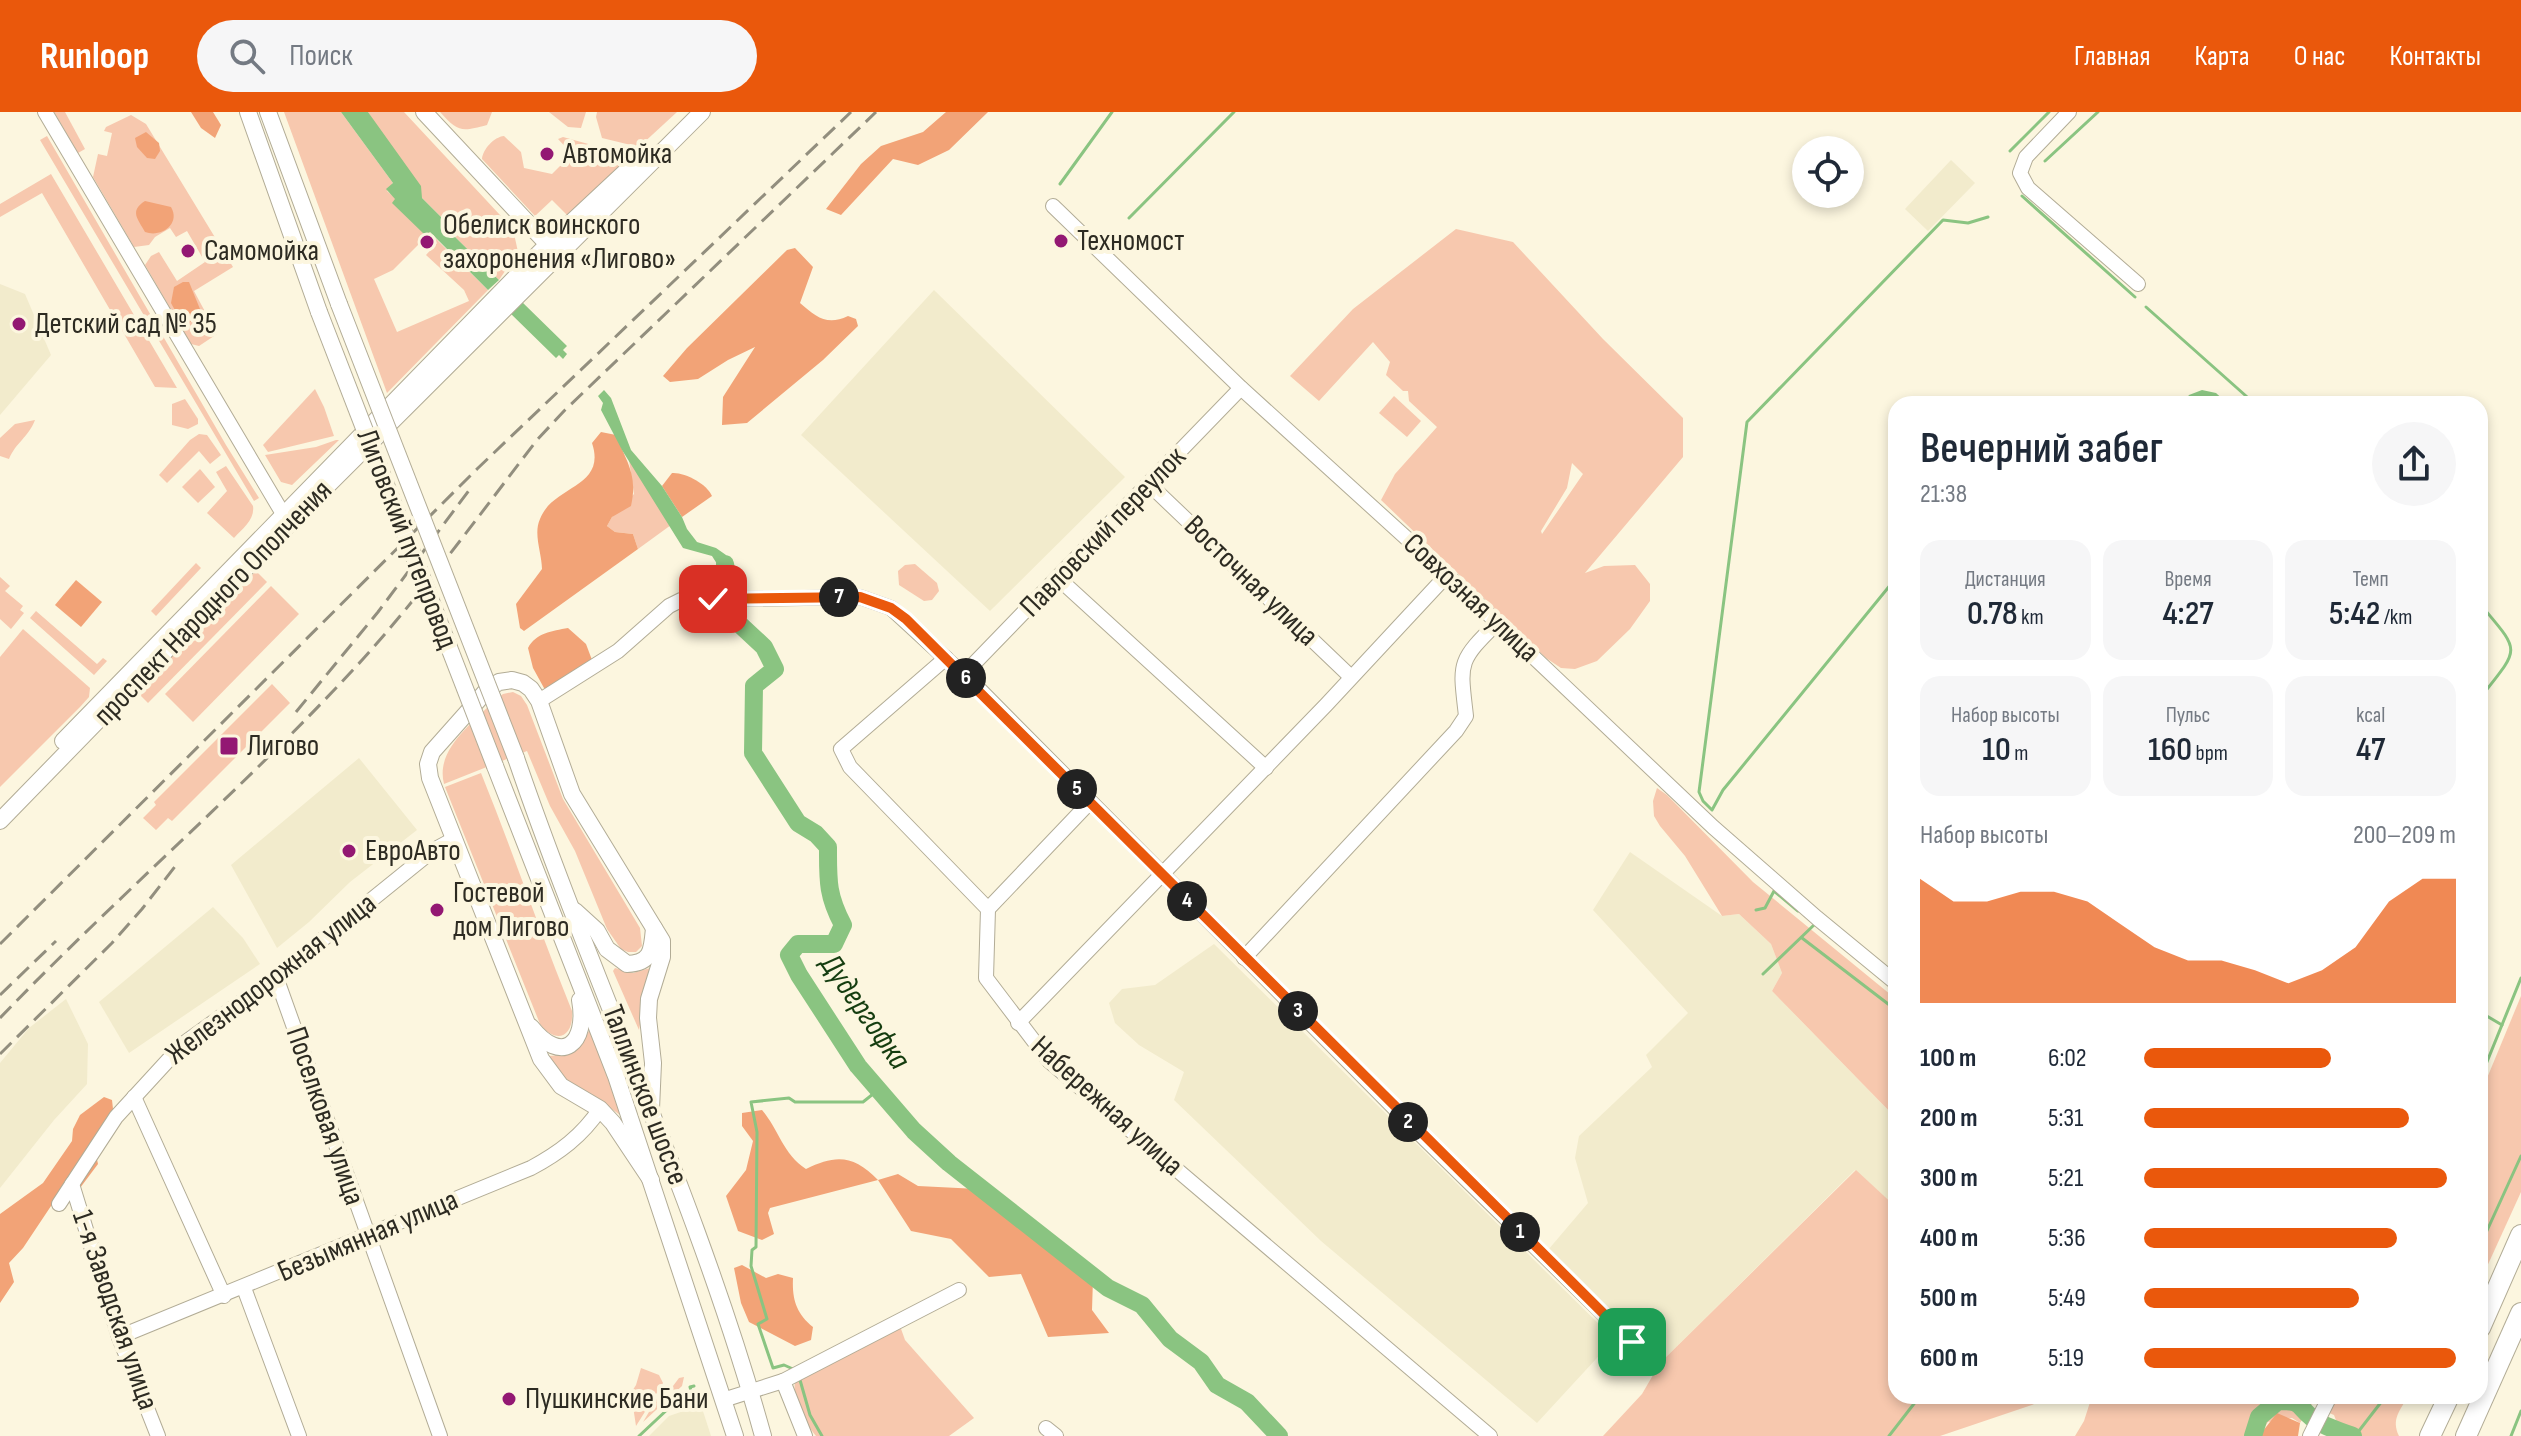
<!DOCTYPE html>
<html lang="ru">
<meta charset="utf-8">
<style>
:root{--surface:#fff;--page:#f6f6f7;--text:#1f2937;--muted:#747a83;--accent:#ea580c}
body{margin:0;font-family:"Sofia Sans Condensed",sans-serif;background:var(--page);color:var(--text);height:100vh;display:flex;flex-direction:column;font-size:30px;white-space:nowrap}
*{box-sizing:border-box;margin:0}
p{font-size:26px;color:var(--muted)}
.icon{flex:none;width:44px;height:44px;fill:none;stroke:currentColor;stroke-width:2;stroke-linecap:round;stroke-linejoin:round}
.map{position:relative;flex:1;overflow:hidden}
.panel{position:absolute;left:1888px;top:284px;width:600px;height:1008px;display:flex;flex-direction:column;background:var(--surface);border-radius:24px;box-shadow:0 4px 12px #0003}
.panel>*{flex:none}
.tools{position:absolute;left:1792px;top:24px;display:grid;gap:16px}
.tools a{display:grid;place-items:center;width:72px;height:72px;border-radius:50%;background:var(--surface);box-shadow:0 4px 12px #0003;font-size:40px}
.pin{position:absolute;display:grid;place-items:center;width:68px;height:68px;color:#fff;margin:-34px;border-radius:16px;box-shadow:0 4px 12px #0006}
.km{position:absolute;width:40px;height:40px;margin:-20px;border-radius:50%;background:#222;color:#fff;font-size:22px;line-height:40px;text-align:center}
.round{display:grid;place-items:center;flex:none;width:84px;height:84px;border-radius:42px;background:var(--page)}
.head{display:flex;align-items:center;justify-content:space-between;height:136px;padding:0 32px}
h1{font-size:44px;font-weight:600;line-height:60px}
.metrics{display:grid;grid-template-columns:repeat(3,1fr);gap:12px;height:136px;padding:8px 32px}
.metrics div{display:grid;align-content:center;border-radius:20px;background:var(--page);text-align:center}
.metrics b{font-size:34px;font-weight:600}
.metrics small{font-size:22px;font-weight:400}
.metrics p{font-size:22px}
.chart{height:224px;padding:16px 32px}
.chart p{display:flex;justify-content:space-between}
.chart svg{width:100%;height:144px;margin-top:8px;fill:var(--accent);opacity:.7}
ul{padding:0 32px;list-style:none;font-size:26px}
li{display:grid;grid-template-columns:128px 96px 1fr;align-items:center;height:60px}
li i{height:20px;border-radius:10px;background:var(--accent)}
header{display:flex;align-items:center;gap:48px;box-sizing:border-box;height:112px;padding:0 40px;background:var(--accent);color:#fff}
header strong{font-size:38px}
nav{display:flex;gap:44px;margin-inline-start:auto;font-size:28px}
.search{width:560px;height:72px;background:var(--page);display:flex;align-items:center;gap:20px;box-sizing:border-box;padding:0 28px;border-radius:44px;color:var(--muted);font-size:30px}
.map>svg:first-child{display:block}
.built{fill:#f2ebcc}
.green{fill:#f7c8ae;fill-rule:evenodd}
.forest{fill:#f2a377}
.water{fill:#8ac481}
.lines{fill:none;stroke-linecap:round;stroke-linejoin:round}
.stream{stroke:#8ac481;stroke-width:3}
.river{stroke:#8ac481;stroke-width:18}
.minor-casing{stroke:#b2ac96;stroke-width:16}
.major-casing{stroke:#b2ac96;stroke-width:18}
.highway-casing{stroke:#b2ac96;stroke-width:22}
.minor{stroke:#fff;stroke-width:14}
.major{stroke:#fff;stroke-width:16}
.highway{stroke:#fff;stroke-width:20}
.rail{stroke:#928e7e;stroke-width:3;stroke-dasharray:16 8;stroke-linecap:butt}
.major-bridge-casing{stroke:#b2ac96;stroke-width:18;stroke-linecap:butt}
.major-bridge{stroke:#fff;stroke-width:16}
.route-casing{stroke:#fff;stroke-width:16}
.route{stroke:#ea580c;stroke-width:10}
.poi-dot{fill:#931873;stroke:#fcf6df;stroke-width:3}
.labels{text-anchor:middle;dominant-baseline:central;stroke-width:8;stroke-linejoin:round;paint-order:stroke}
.poi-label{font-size:30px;fill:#2d2b22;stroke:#fcf6df;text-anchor:start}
.street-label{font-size:30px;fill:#2d2b22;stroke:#fcf6df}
.water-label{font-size:32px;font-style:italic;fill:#153d10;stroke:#fcf6df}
</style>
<header>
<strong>Runloop</strong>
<div class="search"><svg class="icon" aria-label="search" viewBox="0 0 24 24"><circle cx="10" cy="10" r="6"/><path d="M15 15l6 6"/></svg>Поиск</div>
<nav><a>Главная</a><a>Карта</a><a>О нас</a><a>Контакты</a></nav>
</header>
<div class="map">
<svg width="2521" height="1324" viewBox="0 0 2521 1324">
<rect width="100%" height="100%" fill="#fcf6df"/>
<!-- built -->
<g class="built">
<polygon points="1951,48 1975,71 1928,119 1905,97"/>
<polygon points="0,172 25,182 51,243 0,303"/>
<polygon points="934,178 1125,365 990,499 801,323"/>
<polygon points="359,646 417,718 350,770 309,810 277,836 231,753"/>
<polygon points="1630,740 1722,804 1739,802 1771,832 1782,861 1772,879 1896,1006 1896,1095 1855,1058 1660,1251 1548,1138 1588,1091 1575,1046 1579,1024 1652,955 1646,943 1688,901 1593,798"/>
<polygon points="213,795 243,826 260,852 129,941 99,890"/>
<polygon points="1214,832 1609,1222 1608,1234 1537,1311 1321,1129 1174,988 1184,960 1139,933 1115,911 1109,891 1122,877 1155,873"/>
<polygon points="66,887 88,932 87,972 54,1008 0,1076 0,951 29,916"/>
<polygon points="701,1293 711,1324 649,1324 669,1304"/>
</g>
<!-- green -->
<g class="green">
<polygon points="54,0 65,0 85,37 78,41"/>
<path d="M284,0H341L393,71L387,79L396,87L393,91L426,123L429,120L488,178L387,281ZM428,123L437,131L426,143L464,178L469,189L397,220L374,167L393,158Z"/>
<polygon points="368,0 404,0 513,117 518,140 499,168 451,121 454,118 422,86"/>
<path d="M440,0H492L487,13C461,20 458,20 440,0Z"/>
<polygon points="549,0 586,0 581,16 568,15"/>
<polygon points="597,0 677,0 639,35 602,26 596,5"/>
<polygon points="131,3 146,12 233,155 194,179 217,222 199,234 191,232 145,153 151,144 159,140 177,169 205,150 187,119 176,125 170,116 155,125 149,133 134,135 93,65 98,42 107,44 112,21 104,19 106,15"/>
<polygon points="47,24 226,333 259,386 254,389 40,28"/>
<path d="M504,24L521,40L524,56L552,62L572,42L558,27L563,25L621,41L624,47L623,54L568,104L552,88L535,104L482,47C483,37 494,25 504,24Z"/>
<polygon points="51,62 177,276 155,275 42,81 0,105 0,92"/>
<path d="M1456,117L1513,130L1603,227L1683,306V345L1585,461L1604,454L1635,453L1650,472V489L1630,517L1597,549L1575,557L1561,556L1546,546L1381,388L1395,362L1437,315L1409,289L1408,279H1403L1386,263L1390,250L1373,230L1319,289L1290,264L1353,197ZM1572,351L1583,362L1542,422L1541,419L1567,376Z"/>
<polygon points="315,277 324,295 334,324 268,340 263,333"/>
<polygon points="1394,284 1421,309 1407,325 1379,301"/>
<polygon points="185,287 198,307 198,312 188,317 172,313 172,292"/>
<path d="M35,308C28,326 16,330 9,347L0,344V326L15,312Z"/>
<polygon points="199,322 207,323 221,343 210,352 199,339 167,371 159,363 190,328"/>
<polygon points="336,328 339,328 292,373 281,370 265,343 316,335"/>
<polygon points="629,348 671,413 638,437 633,422 615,420 607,414 612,405 634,382"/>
<path d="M226,354L253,394C255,408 243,416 234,426L207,401L227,379L216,360Z"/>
<polygon points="200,357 215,375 198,391 182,375"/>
<polygon points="196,451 201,456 156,504 151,499"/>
<polygon points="915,452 937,471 939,479 932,488 924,489 899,473 898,459 905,453"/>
<polygon points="256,459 267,470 148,591 137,580"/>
<polygon points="0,465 10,474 5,479 23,494 20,498 24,501 11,517 0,507"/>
<polygon points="271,474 299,502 193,610 165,582"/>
<polygon points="36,499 97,552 103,546 107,549 94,563 30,506"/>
<polygon points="23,517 90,576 89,585 80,595 0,675 0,545"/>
<polygon points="272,572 290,591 172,709 168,706 156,718 143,706 156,693 154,690"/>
<path d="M513,580L521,584L527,593L563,687L640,816L642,834L636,840H628L621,837L607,817L575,739L550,694L527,639L444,672C435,637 473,611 495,588L503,582Z"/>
<path d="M481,661C513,740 540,820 572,899C574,925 556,933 540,912L445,675Z"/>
<polygon points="1657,676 1667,683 1753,770 1896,887 1896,1006 1772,879 1782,861 1771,832 1739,802 1722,804 1685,744 1660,714 1654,704 1653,689"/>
<polygon points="615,856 633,861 650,856 639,918 613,859"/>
<polygon points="2521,884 2521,1080 2480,1170 2480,983"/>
<path d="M589,919H592L621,1002L620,1003L593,983L565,967L548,944C573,943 577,940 589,919Z"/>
<polygon points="1856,1058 1896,1095 1896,1284 2058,1284 1940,1324 1603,1324 1642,1282 1660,1251"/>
<path d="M900,1214L905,1228L974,1306L949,1324H816C804,1309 790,1285 796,1266Z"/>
<polygon points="641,1256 659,1263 663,1271 636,1314 631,1281 636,1273"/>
<polygon points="684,1265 682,1274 643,1310 665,1273 673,1274 679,1266"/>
<polygon points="2092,1284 2317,1284 2300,1311 2292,1306 2268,1310 2259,1324 2075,1324 2084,1309"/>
<path d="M2335,1284H2408C2400,1299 2391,1307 2399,1324H2362L2337,1311L2334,1303L2327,1300Z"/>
</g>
<!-- forest -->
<g class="forest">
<polygon points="191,0 213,0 221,13 215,26 201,16"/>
<polygon points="946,0 988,0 949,38 918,53 893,47 841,103 826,97 861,52 881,34 923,20"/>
<polygon points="146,20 159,31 160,39 155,47 147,46 137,35 135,26"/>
<path d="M145,89L171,95C181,112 161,126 145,120C138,107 129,99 145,89Z"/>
<path d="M795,136L813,155L800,191C816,205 827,214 848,204L856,207L858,214L823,248L747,311L722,313L723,285L755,235L728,248L698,267L670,270L663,264L687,236L787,138Z"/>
<path d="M183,170H189L202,202C188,219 179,206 171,191L174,175Z"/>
<path d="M601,320L616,323C627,351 638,363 631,394L612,405L607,414L615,420L633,422L638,437L524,519L520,516L516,492L542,457C542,441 533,422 540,407C553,373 607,376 592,331Z"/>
<path d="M672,361C685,360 707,372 712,384L682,405L662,374Z"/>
<polygon points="76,468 102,490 81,515 55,493"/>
<path d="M568,516L586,532L592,548L552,578L544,576L533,556L528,536C536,521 552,519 568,516Z"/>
<polygon points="104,985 112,988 113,997 93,1030 98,1052 80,1076 61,1082 51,1094 23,1136 9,1151 14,1170 0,1191 0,1102 43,1071 72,1029 73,1017 80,1003"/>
<path d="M762,998C779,1018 783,1042 806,1057C836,1042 854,1043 878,1068L898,1062L918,1074L978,1077L1093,1167L1092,1198L1109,1221L1048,1225L1021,1162L989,1165L951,1127L911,1119L878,1068L770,1096L768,1101L774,1122L762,1128L738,1119L726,1084L746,1058L753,1029L742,1014V1001Z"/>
<path d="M742,1153L766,1166L778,1162L793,1166C792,1187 796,1201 813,1215L811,1228L795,1234L749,1210L741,1191L734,1156Z"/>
<polygon points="2277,1301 2300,1311 2298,1324 2259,1324"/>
</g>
<!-- water -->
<g class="water">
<polygon points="341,0 368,0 421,74 422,86 454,118 452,122 499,168 488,178 430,120 425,123 392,91 395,87 386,77 393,71"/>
<polygon points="521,189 567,234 563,238 567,242 563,247 559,243 556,246 509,200"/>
<polygon points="604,278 611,286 631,338 662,374 682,405 687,417 697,430 716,436 726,443 738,476 724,476 719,455 712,444 683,436 622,338 601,298 603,291 598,284"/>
<polygon points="2202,278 2216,281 2228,292 2182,292 2189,283"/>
</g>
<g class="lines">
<!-- stream -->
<g class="stream">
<polyline points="2010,39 2049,0"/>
<polyline points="2045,49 2098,0"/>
<polyline points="1060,72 1112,0"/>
<polyline points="2022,84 2135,185"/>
<polyline points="1129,106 1234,0"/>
<polyline points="2146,195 2255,292"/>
<polyline points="1896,466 1723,678 1712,698 1703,689 1699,680 1747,310 1943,108 1968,111 1988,105"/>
<path d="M2480,492C2521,541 2521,534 2480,586"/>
<polyline points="1756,798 1765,796 1774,779 1798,799"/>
<polyline points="1802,826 1896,898"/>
<polyline points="1763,862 1815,812"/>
<polyline points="2480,900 2502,913"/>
<polyline points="2480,967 2521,866"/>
<polyline points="2480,1134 2521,1044"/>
<polyline points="793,1257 784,1253 773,1256 758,1212 767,1207 751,1154 752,1138 756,1135 757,1020 751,990 789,986 795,990 863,990 878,978"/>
<polyline points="800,1268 810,1303 822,1324"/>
<polyline points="2412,1284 2415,1286 2416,1284"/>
<polyline points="2278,1289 2281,1284"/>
<polyline points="639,1324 670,1295 692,1282 690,1275 694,1274"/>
<polyline points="1889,1324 1920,1284"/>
<polyline points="2355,1324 2382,1289"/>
<polyline points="2511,1324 2521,1299"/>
</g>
<!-- river -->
<g class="river">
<path d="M725,452L735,508L764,535L775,557L754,574L753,641L798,711L816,722L828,735C828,768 827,783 843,813L834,832H798L789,843L799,863L858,954L914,1019L949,1051L1108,1176L1142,1193L1170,1227L1201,1250L1217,1273L1247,1290L1279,1324"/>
<path d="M2253,1324L2259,1305L2278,1289C2302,1289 2296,1292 2311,1305C2322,1314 2339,1319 2353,1324"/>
</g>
<defs>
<g id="minor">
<polyline points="45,0 289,412"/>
<polyline points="2069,0 2026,45 2020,61 2028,76 2138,172"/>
<polyline points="1053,94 1241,276 1447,463 1713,715 1817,806 1896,871"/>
<polyline points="1150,373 1351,565"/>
<polyline points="1058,466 1266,656"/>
<polyline points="946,546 841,637 850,655 988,797 986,866 1049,949 1490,1324"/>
<polyline points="963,563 1241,276"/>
<polyline points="539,589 618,539 669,494 681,488 860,485 891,496 979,577 1426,1028 1632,1230"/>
<polyline points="988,797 1090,690"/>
<path d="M1244,846L1456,619L1466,604C1460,551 1457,550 1497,511"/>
<polyline points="276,865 440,1324"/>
<polyline points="1018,911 1326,593 1447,463"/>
<polyline points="134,985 224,1184"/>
<polyline points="72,1072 119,1225 158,1324"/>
<polyline points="59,1092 116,1005 183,932 276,865 432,739 454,727"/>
<polyline points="244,1176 299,1324"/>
<path d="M119,1225L531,1056C559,1041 582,1024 600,997"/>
<polyline points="783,1269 959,1178"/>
<polyline points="723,1288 783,1269 805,1324"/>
<polyline points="1046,1316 1056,1324"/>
<polyline points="2310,1324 2330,1284"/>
</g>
<g id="major">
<polyline points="248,0 319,200"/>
<polyline points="268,0 339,192"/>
<polyline points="424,0 554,139"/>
<polyline points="63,629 548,132 638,48"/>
<path d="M516,646C594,874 699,1092 763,1324"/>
<polyline points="495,654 616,964 735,1324"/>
<polyline points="0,709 289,412 702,0"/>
<path d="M575,799L597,819L607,837L627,852C652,851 652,838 654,816"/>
<path d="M531,915C562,954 588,932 580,888"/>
<polyline points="651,1068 613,1011 600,997 561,974 541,947 430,666 428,652 432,640 488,577 499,570 512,568 523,571 531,577 539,589 572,682 662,829 662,845 649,887 648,906 653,951 651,997"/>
</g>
<g id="highway">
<polyline points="2480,1216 2521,1123"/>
<polyline points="2430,1324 2449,1284"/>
<polyline points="2466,1324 2521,1201"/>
</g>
</defs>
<!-- minor casing -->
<use href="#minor" class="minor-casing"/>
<!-- major casing -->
<use href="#major" class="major-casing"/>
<!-- highway casing -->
<use href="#highway" class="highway-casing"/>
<!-- minor -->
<use href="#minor" class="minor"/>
<!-- major -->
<use href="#major" class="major"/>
<!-- highway -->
<use href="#highway" class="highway"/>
<!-- rail -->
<g class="rail">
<polyline points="296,600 378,500 473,373"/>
<polyline points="0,832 477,357 851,0"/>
<polyline points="0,883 56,829"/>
<path d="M0,906C118,783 248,673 363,547C425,478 480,402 537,328L564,299L876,0"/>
<polyline points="0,942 112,831 142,797 177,752"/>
</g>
<defs>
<g id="major-bridge">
<polyline points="339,192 516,646"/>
<polyline points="319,200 495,654"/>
</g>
</defs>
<!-- major-bridge casing -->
<use href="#major-bridge" class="major-bridge-casing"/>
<!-- major-bridge -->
<use href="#major-bridge" class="major-bridge"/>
</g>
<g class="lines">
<defs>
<polyline id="route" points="713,487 860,485 891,496 906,507 1632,1230"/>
</defs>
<!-- route casing -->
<use href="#route" class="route-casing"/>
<!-- route -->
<use href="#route" class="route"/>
</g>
<!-- markers -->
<g class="poi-dot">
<circle cx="547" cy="42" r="8"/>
<circle cx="1061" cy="129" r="8"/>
<circle cx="427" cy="130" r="8"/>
<circle cx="188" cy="139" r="8"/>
<circle cx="19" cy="212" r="8"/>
<rect x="219" y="624" width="20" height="20" rx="4"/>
<circle cx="349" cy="739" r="8"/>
<circle cx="437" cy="798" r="8"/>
<circle cx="509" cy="1287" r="8"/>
</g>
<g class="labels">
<!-- poi labels -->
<g class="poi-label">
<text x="563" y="42">Автомойка</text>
<text x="443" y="113">Обелиск воинского<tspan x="443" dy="34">захоронения «Лигово»</tspan></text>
<text x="1077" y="129">Техномост</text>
<text x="204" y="139">Самомойка</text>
<text x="35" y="212">Детский сад № 35</text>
<text x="247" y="634">Лигово</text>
<text x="365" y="739">ЕвроАвто</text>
<text x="453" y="781">Гостевой<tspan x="453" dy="34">дом Лигово</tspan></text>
<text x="525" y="1287">Пушкинские Бани</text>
</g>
<!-- street labels -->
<g class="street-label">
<text transform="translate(1103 420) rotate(-46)">Павловский переулок</text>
<text transform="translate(407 427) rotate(69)">Лиговский путепровод</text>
<text transform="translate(1251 469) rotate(44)">Восточная улица</text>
<text transform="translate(1471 486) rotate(43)">Совхозная улица</text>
<text transform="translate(213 491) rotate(-46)">проспект Народного Ополчения</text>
<text transform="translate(271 867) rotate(-38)">Железнодорожная улица</text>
<text transform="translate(645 983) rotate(69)">Таллинское шоссе</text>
<text transform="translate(1107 994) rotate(42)">Набережная улица</text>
<text transform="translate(325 1004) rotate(71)">Поселковая улица</text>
<text transform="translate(368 1124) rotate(-23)">Безымянная улица</text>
<text transform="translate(115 1198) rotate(71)">1-я Заводская улица</text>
</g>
<!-- water labels -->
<g class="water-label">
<text transform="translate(865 900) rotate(55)">Дудергофка</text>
</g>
</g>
</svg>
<div class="tools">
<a><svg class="icon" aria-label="locate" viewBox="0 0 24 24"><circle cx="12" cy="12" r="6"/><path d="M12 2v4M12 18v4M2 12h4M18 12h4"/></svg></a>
</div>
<div class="pin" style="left:1632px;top:1230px;background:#1e9e55"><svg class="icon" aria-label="arrive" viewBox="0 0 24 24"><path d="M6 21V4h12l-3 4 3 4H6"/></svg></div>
<div class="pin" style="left:713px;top:487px;background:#d93025"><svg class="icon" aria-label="check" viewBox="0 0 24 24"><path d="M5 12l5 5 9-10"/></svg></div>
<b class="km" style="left:1520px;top:1120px">1</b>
<b class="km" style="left:1408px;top:1010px">2</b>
<b class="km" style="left:1298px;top:899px">3</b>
<b class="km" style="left:1187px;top:789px">4</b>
<b class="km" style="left:1077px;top:677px">5</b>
<b class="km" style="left:966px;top:566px">6</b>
<b class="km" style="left:839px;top:485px">7</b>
<section class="panel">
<div class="head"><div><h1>Вечерний забег</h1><p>21:38</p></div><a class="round"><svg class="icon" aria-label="share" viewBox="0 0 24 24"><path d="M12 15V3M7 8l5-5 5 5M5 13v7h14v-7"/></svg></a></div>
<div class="metrics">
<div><p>Дистанция</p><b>0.78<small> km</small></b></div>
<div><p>Время</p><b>4:27</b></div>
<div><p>Темп</p><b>5:42<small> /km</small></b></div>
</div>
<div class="metrics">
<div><p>Набор высоты</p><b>10<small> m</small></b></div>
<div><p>Пульс</p><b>160<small> bpm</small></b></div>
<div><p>kcal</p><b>47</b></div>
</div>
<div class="chart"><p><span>Набор высоты</span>200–209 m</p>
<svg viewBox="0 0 160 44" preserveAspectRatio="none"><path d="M0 44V6L10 13L20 13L30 10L40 10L50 13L60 20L70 27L80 31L90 31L100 34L110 38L120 34L130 27L140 13L150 6L160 6V44z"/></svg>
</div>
<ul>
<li><b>100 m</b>6:02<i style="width:60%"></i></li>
<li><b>200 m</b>5:31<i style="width:85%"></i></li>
<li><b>300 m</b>5:21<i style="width:97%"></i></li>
<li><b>400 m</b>5:36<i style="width:81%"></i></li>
<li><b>500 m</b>5:49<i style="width:69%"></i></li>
<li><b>600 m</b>5:19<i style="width:100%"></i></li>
</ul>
</section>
</div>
